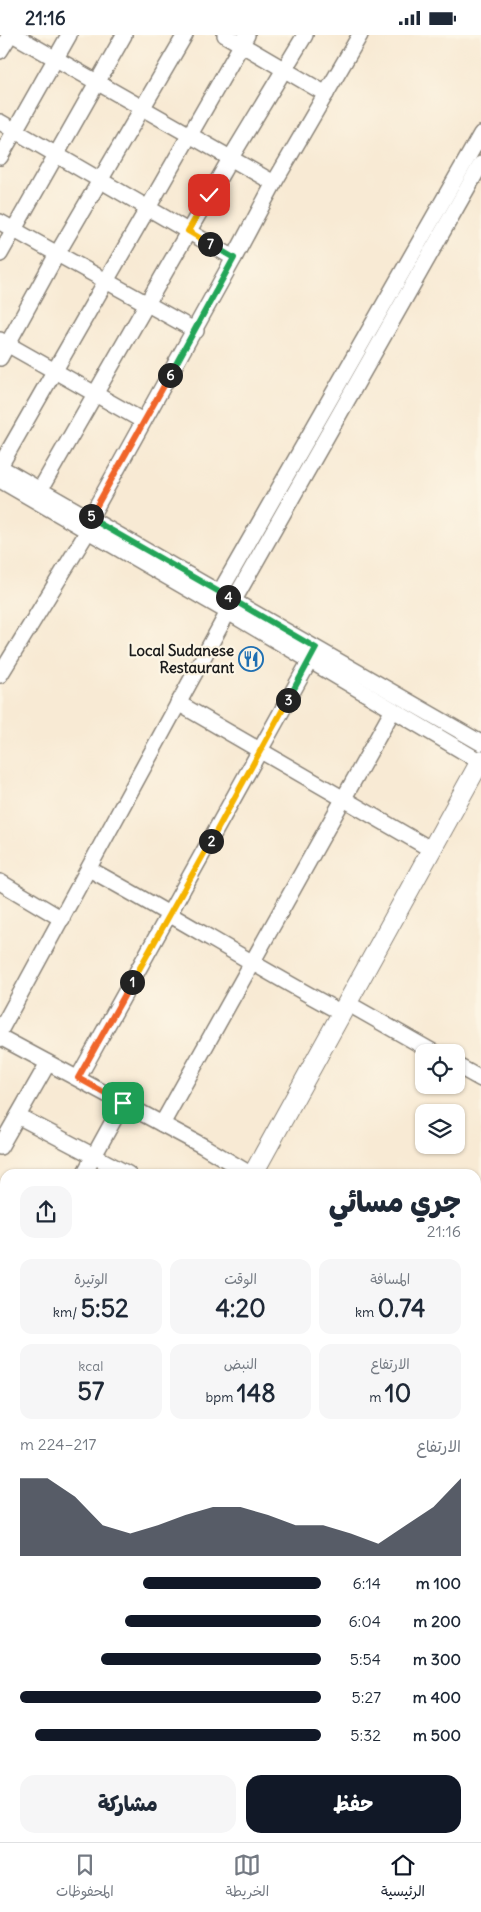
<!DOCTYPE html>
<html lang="ar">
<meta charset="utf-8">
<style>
:root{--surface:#fff;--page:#f6f6f7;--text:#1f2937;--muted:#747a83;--line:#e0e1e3;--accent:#111827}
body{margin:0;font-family:Delius,"Playpen Sans Arabic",sans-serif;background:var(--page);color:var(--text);direction:rtl;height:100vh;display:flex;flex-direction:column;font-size:19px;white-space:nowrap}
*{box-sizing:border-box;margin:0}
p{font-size:16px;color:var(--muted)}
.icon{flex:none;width:28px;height:28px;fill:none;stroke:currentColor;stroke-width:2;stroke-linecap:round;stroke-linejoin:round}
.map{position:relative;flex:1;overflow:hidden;direction:ltr}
.side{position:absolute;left:0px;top:1134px;width:481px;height:674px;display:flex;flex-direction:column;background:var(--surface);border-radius:15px 15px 0 0;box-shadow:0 1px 4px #0004;direction:rtl}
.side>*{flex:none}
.fabs{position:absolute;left:415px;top:1009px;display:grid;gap:10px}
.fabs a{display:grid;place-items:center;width:50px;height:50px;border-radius:10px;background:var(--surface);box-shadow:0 1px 4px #0004;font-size:25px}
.pin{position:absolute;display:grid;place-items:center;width:42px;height:42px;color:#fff;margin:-21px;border-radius:10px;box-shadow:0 2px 8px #0006}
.km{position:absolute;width:25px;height:25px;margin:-12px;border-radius:50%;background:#222;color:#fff;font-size:14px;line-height:25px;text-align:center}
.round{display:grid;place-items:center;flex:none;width:52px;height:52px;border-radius:15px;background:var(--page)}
.overview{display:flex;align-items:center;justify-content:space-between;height:85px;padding:0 20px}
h1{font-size:28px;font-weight:800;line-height:38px}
.figures{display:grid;grid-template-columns:repeat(3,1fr);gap:8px;height:85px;padding:5px 20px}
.figures div{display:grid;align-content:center;border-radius:12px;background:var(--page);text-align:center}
.figures b{font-size:25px;font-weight:800}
.figures small{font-size:14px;font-weight:400}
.figures p{font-size:14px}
.chart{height:140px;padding:10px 20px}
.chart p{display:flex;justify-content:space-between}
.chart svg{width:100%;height:90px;margin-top:5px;fill:var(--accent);opacity:.7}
.action{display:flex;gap:10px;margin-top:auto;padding:10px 20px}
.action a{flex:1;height:58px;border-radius:15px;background:var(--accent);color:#fff;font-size:20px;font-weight:800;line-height:58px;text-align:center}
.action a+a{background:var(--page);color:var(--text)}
ul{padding:0 20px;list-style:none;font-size:16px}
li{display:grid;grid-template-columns:80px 60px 1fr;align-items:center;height:38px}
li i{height:12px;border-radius:6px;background:var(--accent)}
.status{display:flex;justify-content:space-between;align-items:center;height:35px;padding:0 25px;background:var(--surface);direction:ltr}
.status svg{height:14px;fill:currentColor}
.dock{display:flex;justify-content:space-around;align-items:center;height:70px;border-top:1px solid var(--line);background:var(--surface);font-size:14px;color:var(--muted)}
.dock a{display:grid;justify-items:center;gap:2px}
.dock .on{color:var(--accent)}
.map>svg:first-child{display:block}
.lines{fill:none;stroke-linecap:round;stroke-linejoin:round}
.minor-casing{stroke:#8a8378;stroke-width:18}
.major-casing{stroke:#8a8378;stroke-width:21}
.minor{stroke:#fff;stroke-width:15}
.major{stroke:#fff;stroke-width:19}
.split-1-casing{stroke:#fff;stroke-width:10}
.split-2-casing{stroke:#fff;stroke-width:10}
.split-3-casing{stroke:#fff;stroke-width:10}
.split-4-casing{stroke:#fff;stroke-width:10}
.split-5-casing{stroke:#fff;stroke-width:10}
.split-6-casing{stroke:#fff;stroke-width:10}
.split-7-casing{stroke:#fff;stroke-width:10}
.split-8-casing{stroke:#fff;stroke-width:10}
.split-1{stroke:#f0652b;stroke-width:6}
.split-2{stroke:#f5b400;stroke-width:6}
.split-3{stroke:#f5b400;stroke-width:6}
.split-4{stroke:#22a559;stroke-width:6}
.split-5{stroke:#22a559;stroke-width:6}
.split-6{stroke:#f0652b;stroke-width:6}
.split-7{stroke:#22a559;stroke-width:6}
.split-8{stroke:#f5b400;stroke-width:6}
.labels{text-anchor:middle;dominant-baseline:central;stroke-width:4.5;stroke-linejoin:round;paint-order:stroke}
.poi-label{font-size:15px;font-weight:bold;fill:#1c1c1c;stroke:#fcf5e5;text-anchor:end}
</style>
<div class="status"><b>21:16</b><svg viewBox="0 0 49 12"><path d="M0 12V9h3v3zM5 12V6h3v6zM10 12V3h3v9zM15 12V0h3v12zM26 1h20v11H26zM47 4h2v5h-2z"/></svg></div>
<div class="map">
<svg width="481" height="1807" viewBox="0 0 481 1807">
<rect width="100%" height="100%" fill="#fcf5e5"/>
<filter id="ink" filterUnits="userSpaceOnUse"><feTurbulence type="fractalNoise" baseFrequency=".02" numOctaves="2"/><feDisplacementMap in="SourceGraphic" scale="10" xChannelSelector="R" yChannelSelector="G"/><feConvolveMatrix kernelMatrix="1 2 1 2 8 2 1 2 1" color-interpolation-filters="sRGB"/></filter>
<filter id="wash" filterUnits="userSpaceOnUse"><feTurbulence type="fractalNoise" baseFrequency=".0096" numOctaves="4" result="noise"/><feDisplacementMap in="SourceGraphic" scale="20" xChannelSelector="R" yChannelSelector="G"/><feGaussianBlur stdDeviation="1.12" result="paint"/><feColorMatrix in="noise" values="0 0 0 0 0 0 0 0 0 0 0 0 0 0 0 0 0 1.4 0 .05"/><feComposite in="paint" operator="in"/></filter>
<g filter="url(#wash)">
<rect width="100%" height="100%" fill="#f8ead4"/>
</g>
<g filter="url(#ink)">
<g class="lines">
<defs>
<g id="minor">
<polyline points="14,0 274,148"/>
<polyline points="225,0 326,59"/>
<polyline points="0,16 10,0"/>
<polyline points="0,87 234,223 90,483"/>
<polyline points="0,122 69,0"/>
<polyline points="0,187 196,296"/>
<polyline points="0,219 124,0"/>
<polyline points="234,223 274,148 360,0"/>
<polyline points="0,305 143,386"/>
<polyline points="0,323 57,219 185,0"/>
<polyline points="0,431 247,0"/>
<polyline points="0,432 481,708"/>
<polyline points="0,445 228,577 481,727"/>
<polyline points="40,455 230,124 305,0"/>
<polyline points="220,557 481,99"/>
<polyline points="234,565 481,129"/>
<polyline points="0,640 88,496"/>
<polyline points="178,668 432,815"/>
<path d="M89,834C174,880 256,932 342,978"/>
<polyline points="0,847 62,884"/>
<polyline points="347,968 435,1018"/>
<polyline points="0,996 228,577"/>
<polyline points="0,1002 203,1111 250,1139"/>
<polyline points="456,1030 481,1044"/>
<polyline points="78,1043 314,618"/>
<polyline points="18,1081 128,1139"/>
<polyline points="162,1089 393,675"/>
<polyline points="0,1112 48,1028"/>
<polyline points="84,1139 123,1068"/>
<polyline points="0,1160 5,1163"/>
<polyline points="476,1188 481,1179"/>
<polyline points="476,1269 481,1272"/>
<polyline points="0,1289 5,1280"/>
<polyline points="476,1369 481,1372"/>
<polyline points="0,1431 5,1433"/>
<polyline points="476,1436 481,1428"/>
<polyline points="476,1457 481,1459"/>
<polyline points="0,1468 5,1458"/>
<polyline points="476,1560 481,1563"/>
<polyline points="476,1632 481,1624"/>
<polyline points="476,1656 481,1659"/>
<polyline points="0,1665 5,1668"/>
<polyline points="476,1748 481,1751"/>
<polyline points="0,1753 5,1744"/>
<polyline points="10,1802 19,1807"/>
<polyline points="232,1802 240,1807"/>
<polyline points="385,1802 393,1807"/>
<polyline points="77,1807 80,1802"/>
<polyline points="139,1807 141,1802"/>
<polyline points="274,1807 276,1802"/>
</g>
<g id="major">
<polyline points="253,1139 481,725"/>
<polyline points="0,1593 5,1584"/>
<polyline points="0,1614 5,1605"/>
</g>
</defs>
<!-- minor casing -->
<use href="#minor" class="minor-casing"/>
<!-- major casing -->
<use href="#major" class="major-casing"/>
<!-- minor -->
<use href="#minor" class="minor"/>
<!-- major -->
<use href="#major" class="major"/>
</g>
</g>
<g class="lines" filter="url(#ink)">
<defs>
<polyline id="split-1" points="123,1068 78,1043 132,947"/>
<polyline id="split-2" points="132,947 211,806"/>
<polyline id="split-3" points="211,806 288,665"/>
<polyline id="split-4" points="228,562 316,613 288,665"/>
<polyline id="split-5" points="91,481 90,483 228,562"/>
<polyline id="split-6" points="91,481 170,340"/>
<polyline id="split-7" points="170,340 234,223 210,209"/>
<polyline id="split-8" points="209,160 188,196 210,209"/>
</defs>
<!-- split-1 casing -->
<use href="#split-1" class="split-1-casing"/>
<!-- split-2 casing -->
<use href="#split-2" class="split-2-casing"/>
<!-- split-3 casing -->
<use href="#split-3" class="split-3-casing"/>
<!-- split-4 casing -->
<use href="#split-4" class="split-4-casing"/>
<!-- split-5 casing -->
<use href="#split-5" class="split-5-casing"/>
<!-- split-6 casing -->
<use href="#split-6" class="split-6-casing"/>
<!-- split-7 casing -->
<use href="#split-7" class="split-7-casing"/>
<!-- split-8 casing -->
<use href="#split-8" class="split-8-casing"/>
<!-- split-1 -->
<use href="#split-1" class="split-1"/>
<!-- split-2 -->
<use href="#split-2" class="split-2"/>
<!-- split-3 -->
<use href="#split-3" class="split-3"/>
<!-- split-4 -->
<use href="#split-4" class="split-4"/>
<!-- split-5 -->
<use href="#split-5" class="split-5"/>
<!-- split-6 -->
<use href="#split-6" class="split-6"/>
<!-- split-7 -->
<use href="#split-7" class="split-7"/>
<!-- split-8 -->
<use href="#split-8" class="split-8"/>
</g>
<!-- icons -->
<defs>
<symbol id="restaurant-ring" viewBox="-11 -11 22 22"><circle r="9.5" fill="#fcf5e5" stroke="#1f6fb2" stroke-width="1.5"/><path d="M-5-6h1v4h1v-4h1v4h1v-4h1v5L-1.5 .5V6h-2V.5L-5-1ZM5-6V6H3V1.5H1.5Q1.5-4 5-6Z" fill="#1f6fb2"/></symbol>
</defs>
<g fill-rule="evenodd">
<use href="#restaurant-ring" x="237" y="610" width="28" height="28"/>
</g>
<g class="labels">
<!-- poi labels -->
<g class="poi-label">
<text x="234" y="615">Local Sudanese<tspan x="234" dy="17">Restaurant</tspan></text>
</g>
</g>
</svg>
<div class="fabs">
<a><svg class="icon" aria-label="locate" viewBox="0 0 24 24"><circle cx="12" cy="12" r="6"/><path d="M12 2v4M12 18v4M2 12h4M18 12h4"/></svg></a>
<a><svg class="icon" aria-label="layers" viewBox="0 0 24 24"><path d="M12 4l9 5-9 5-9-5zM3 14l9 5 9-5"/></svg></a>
</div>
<div class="pin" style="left:123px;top:1068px;background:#1e9e55"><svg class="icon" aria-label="arrive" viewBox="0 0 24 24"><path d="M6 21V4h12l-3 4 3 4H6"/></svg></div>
<div class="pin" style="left:209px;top:160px;background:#d93025"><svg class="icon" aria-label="check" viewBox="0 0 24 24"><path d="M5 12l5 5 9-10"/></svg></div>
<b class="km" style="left:132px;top:947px">1</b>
<b class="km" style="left:211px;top:806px">2</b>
<b class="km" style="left:288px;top:665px">3</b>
<b class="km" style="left:228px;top:562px">4</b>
<b class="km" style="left:91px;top:481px">5</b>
<b class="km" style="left:170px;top:340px">6</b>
<b class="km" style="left:210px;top:209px">7</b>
<section class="side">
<div class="overview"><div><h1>جري مسائي</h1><p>21:16</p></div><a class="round"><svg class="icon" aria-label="share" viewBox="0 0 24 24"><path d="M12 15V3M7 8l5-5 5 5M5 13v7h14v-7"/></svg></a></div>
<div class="figures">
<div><p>المسافة</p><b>0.74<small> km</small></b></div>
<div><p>الوقت</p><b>4:20</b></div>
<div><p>الوتيرة</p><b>5:52<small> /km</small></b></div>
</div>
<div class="figures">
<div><p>الارتفاع</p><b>10<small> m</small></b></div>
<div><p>النبض</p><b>148<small> bpm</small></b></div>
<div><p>kcal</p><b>57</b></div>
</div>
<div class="chart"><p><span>الارتفاع</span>217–224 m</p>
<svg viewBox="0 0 160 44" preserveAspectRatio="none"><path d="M0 44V6L10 6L20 15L30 29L40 33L50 29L60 24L70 20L80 20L90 24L100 29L110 29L120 33L130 38L140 29L150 20L160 6V44z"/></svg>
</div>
<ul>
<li><b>100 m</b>6:14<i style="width:59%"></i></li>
<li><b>200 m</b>6:04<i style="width:65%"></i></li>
<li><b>300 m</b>5:54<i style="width:73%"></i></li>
<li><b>400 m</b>5:27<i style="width:100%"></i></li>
<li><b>500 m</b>5:32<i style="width:95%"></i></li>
</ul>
<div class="action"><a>حفظ</a><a>مشاركة</a></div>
</section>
</div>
<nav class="dock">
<a class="on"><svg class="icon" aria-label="home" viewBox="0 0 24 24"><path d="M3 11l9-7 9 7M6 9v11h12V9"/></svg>الرئيسية</a>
<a><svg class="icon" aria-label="map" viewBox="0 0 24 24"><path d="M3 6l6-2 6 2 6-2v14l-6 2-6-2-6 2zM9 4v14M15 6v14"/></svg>الخريطة</a>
<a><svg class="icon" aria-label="saved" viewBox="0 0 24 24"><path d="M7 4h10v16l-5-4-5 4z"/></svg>المحفوظات</a>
</nav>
